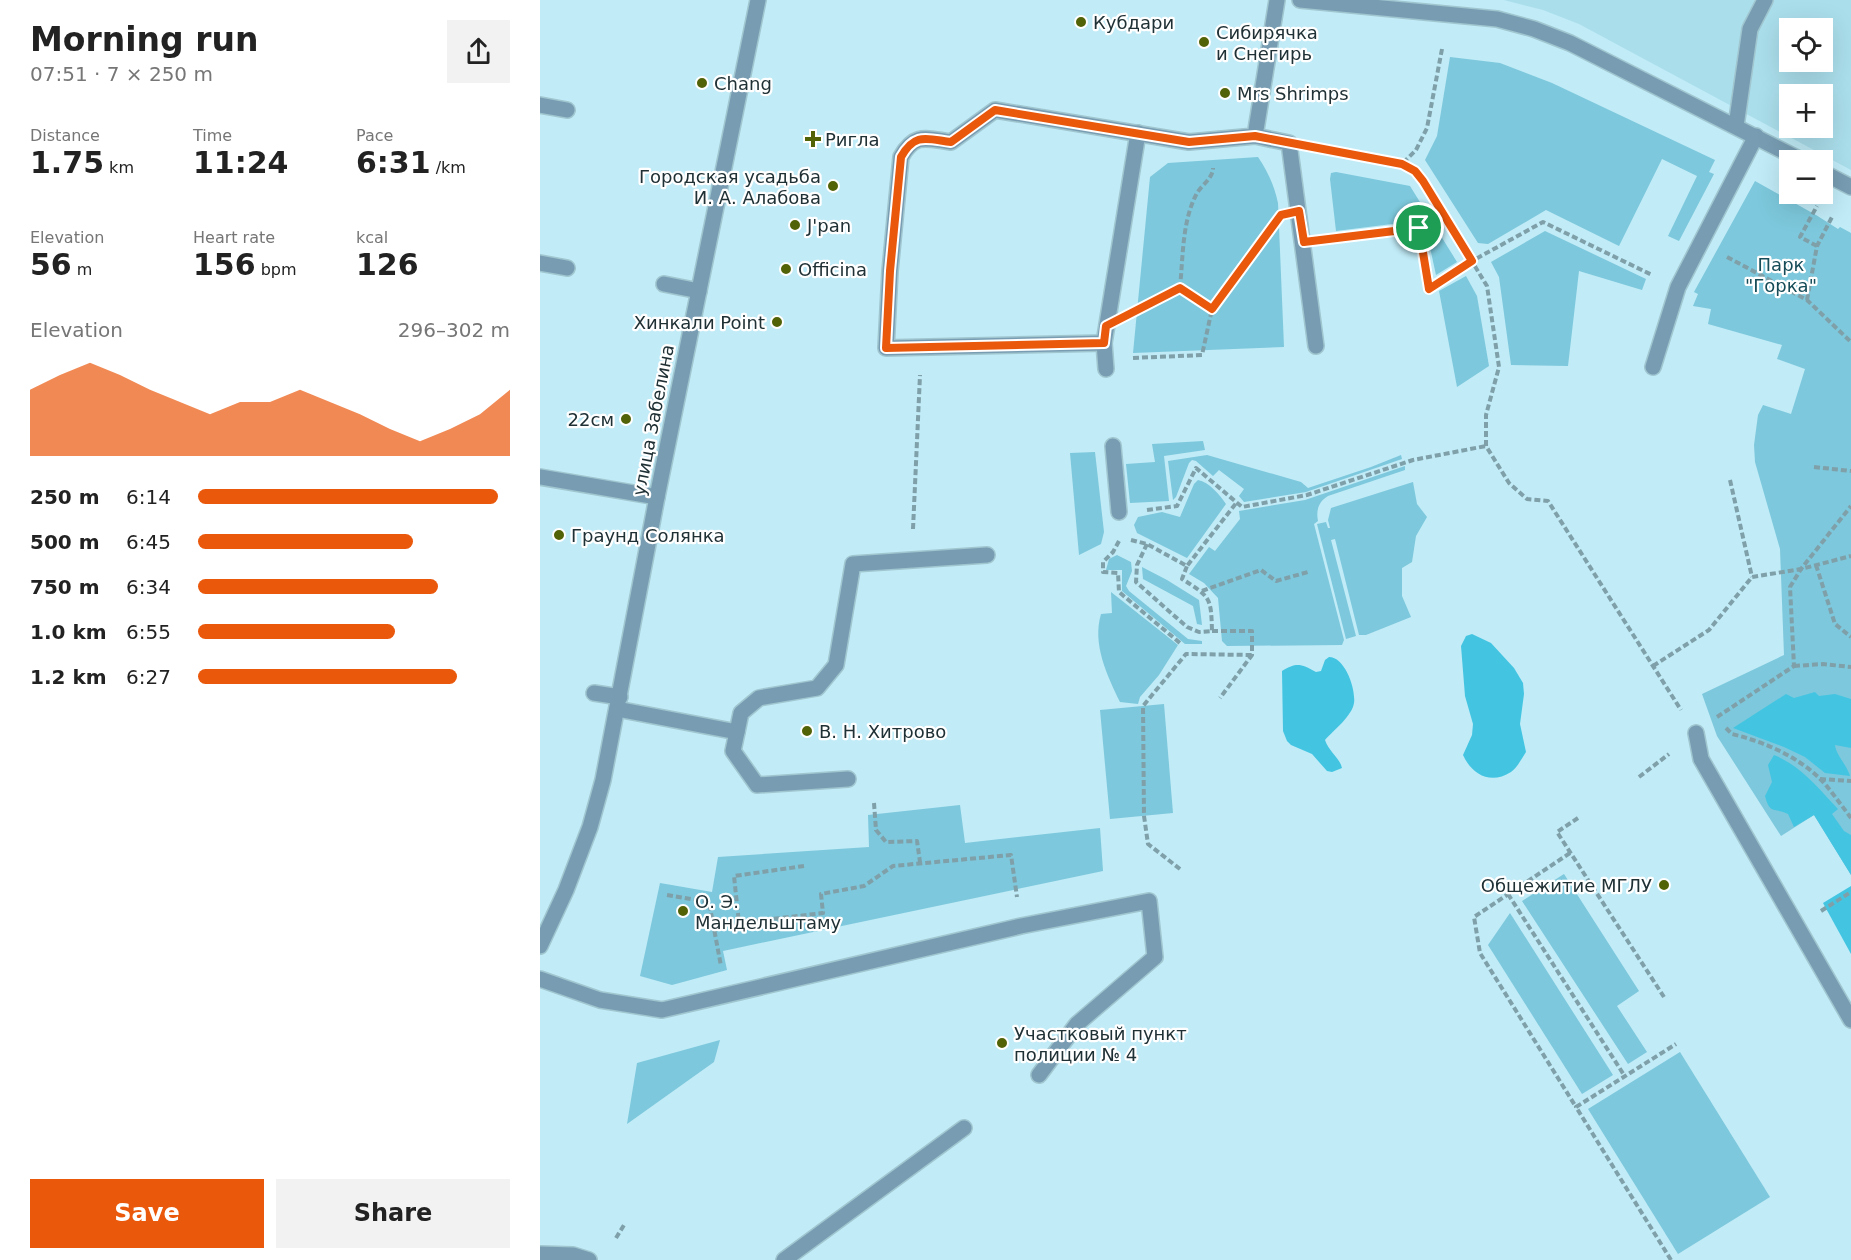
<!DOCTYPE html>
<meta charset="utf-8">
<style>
:root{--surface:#fff;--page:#f2f2f2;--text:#222;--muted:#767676;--accent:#ea580c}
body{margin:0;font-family:"DejaVu Sans",sans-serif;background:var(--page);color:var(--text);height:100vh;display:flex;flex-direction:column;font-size:22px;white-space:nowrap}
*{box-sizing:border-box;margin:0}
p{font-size:20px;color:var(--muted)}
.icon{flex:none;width:33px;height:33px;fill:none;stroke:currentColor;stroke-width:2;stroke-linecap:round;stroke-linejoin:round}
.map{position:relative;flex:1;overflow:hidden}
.side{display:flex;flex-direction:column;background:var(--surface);width:540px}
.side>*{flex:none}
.controls{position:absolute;left:1239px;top:18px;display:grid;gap:12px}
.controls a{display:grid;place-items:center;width:54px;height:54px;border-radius:0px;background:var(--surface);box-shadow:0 6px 24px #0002;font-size:30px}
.pin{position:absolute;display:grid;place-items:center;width:51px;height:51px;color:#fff;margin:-26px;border:3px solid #fff;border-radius:50%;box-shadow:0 2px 6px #0007}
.round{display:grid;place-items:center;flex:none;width:63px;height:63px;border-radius:0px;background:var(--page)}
.headline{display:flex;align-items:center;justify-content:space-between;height:102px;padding:0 30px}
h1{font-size:33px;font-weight:600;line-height:45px}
.metrics{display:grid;grid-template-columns:repeat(3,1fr);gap:9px;height:102px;padding:6px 30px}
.metrics div{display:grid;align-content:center}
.metrics b{font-size:30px;font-weight:600}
.metrics small{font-size:16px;font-weight:400}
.metrics p{font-size:16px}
.chart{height:168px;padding:12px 30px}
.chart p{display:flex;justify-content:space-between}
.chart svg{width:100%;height:108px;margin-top:6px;fill:var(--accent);opacity:.7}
.cta{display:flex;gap:12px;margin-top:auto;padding:12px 30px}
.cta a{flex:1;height:69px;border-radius:0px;background:var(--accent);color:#fff;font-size:24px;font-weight:600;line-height:69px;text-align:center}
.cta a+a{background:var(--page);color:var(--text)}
ul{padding:0 30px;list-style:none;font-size:20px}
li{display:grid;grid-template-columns:96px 72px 1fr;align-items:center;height:45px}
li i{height:15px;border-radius:8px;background:var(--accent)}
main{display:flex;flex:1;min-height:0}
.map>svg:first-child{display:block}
.built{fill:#aadeeb;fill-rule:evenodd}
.green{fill:#7dc8dc}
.forest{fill:#43c5e2}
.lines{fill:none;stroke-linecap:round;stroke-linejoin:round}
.lane-casing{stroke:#a0c6d0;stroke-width:18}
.street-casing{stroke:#a0c6d0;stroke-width:18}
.path{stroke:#7fa0a9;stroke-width:4;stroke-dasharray:6 3;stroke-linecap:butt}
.lane{stroke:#789db3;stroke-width:15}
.street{stroke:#789db3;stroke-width:15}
.route-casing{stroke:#fff;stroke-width:12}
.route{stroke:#ea580c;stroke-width:8}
.poi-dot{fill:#526207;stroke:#fff;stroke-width:2}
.labels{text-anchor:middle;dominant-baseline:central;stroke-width:4.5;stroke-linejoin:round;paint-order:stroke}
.poi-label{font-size:18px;fill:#203136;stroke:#fff;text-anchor:start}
.park-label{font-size:18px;fill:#154c58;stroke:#fff}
.street-label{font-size:18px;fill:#203136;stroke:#fff}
</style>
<main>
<section class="side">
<div class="headline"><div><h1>Morning run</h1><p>07:51 · 7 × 250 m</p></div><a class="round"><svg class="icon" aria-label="share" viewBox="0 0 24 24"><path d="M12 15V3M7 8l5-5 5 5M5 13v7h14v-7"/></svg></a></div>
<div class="metrics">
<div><p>Distance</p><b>1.75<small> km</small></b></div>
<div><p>Time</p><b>11:24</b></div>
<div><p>Pace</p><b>6:31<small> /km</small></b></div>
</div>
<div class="metrics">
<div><p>Elevation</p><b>56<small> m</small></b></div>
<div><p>Heart rate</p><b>156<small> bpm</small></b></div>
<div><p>kcal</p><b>126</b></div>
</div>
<div class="chart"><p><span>Elevation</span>296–302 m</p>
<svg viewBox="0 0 160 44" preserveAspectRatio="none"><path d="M0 44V17L10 11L20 6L30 11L40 17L50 22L60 27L70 22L80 22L90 17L100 22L110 27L120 33L130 38L140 33L150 27L160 17V44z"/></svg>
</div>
<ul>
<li><b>250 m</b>6:14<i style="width:96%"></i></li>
<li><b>500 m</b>6:45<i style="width:69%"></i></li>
<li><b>750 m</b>6:34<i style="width:77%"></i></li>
<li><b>1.0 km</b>6:55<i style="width:63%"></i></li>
<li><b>1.2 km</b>6:27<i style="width:83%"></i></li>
</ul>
<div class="cta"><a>Save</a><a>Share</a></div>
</section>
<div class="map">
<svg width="1311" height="1260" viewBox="0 0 1311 1260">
<rect width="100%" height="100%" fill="#c0ebf7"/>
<!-- built -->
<path class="built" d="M964,0H1311V170L1039,24L1003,10ZM1250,28H1282V62H1250ZM1250,94H1282V128H1250Z"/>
<!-- green -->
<g class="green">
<polygon points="910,57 960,63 1012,83 1175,160 1169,172 1174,174 1139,241 1128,236 1157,176 1122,159 1079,246 1006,210 948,244 938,243 885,160 897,136"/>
<path d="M718,157C728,172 734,185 738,203L744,347L593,353L610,177L628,163Z"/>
<polygon points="796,172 870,186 917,262 896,275 884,220 796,231 790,179 791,173"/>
<polygon points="1215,181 1276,215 1298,229 1300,227 1311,233 1311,875 1274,815 1241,836 1177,736 1162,694 1244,655 1240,549 1215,462 1214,445 1218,415 1223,405 1251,414 1265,369 1237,359 1242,345 1168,324 1171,309 1153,306 1158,294 1154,292"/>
<polygon points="1005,231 1106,279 1102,290 1039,271 1028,366 971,365 959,277 951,262"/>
<polygon points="926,276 937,296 949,366 917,387 899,291"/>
<polygon points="663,441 665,450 624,456 629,501 590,503 586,464 615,462 612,444"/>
<polygon points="555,452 564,532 561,544 539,555 530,453"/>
<polygon points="667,455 761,482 768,488 831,467 861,455 862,459 766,492 704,502 699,496 704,489 679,470 673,476 656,461 652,460 649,463 636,497 633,500 628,461"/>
<path d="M865,466V470L788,496C778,502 776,511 778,521L774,524L804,640L802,645L687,646L682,641L678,598L664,583L649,574L669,547L675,551L700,519L699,511L765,500Z"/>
<path d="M658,480C669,482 680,495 686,504L647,558L597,533L594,525L598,517L622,512L640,517L654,484Z"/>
<polygon points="873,482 877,504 887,517 876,536 872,562 862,568 862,596 871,617 826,635 819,635 795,539 791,540 816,636 806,639 777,524 786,522 788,528 790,528 788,520 791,508"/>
<polygon points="577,555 591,562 592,571 586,586 589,591 648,639 662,641 662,644 645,644 582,591 582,570 566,570 569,559"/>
<polygon points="602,567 627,580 659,600 662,625 657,624 653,606 603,579"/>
<path d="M571,592L638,645L619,675L600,697L598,704L580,702C567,675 552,644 561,614L572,613Z"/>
<polygon points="624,704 633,813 570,819 560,710"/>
<polygon points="420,805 425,843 560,828 563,871 183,951 187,970 132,985 100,976 120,883 172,892 178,857 329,847 328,815"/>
<polygon points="1024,874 1099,991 1077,1006 1107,1052 1088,1064 982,901"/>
<polygon points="970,913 1073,1075 1042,1094 948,945"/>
<polygon points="180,1040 174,1062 87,1124 97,1063"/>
<polygon points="1140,1052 1230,1197 1138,1254 1048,1109"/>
</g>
<!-- forest -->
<g class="forest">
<path d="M932,634L951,643L974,668L983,683L984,694L980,724L986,752C982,758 977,768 971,772C951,785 932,775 923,755L932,735L933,724L925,696L921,646L926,636Z"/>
<path d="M789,657C805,657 816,689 814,703C812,716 794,730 785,740C789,752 800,758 802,768L792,772L787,771L772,754L751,745L747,741L743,731L742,671C757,662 761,664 776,672L781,671L785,660Z"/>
<path d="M1275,692L1279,696L1295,694L1311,699V748L1295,745C1296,755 1307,765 1310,776L1285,773L1265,757L1244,747L1193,728L1246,694L1254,698Z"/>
<path d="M1234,755C1260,765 1279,789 1298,809L1292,814L1304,831L1311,835V875L1274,815L1254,827L1248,814C1234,807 1230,815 1225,796L1232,782L1228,765Z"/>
<polygon points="1311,886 1311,954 1283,903"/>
</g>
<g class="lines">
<defs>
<g id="lane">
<polyline points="0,105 27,110"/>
<polyline points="1196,126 1210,29 1225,0"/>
<polyline points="715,136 749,143 776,346"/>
<polyline points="0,263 27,268"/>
<polyline points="124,284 159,291"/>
<path d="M564,343L346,348L350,271L361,157C375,132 387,139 411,142L455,110L649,142L715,136L737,0"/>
<polyline points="1113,367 1138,287 1216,136"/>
<polyline points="566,369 564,343 598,133"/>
<polyline points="573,446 579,512"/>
<polyline points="0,477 117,497"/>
<polyline points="54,693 80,697"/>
<polyline points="77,709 197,732 201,713 219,698 277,688 296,665 313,564 447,555"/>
<polyline points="197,732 193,751 217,785 308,779"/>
<polyline points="1156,733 1161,759 1311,1020"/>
<polyline points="0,979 60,1000 122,1010 481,926 609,901 615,957 537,1024 499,1075"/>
<polyline points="244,1260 424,1128"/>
</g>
<g id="street">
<polyline points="760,0 957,19 994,29 1030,43 1261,160"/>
<polyline points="1282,172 1311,187"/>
<polyline points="0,946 26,890 50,827 63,780 117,497 218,0"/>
<polyline points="0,1254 33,1255 49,1260"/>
</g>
</defs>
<!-- lane casing -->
<use href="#lane" class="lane-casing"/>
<!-- street casing -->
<use href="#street" class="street-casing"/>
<!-- path -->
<g class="path">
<polyline points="902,49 887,128 876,150 862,164 875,171 883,181 947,286 959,367 946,415 946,446 969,483 987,499 1008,501 1141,710"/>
<polyline points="780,149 862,164"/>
<polyline points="791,238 879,228 889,289 932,261 1003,222 1112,275"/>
<polyline points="1277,246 1260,237 1277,206"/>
<polyline points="1187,257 1267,300 1311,342"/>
<path d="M640,288C643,258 642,222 656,195C660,186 673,179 673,168"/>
<polyline points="1267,300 1277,246 1293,215"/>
<polyline points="599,309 640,288 672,309"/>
<polyline points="593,358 662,355 672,309 730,230"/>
<polyline points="1274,467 1311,471"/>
<polyline points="1190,480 1212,577"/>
<polyline points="607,510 637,506 656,468 702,507 767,495 873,460 946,446"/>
<polyline points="373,529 380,375"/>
<polyline points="591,540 607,544 647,566 697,502"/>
<polyline points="579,541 573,552 563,562 563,572 578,573 579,592 640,643"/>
<path d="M607,544L597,565L596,582L647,627L659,632L672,631C671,598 671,597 642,579L647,566"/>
<polyline points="1276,565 1295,624 1311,637"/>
<polyline points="662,591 721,570 736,581 768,572"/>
<polyline points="672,631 712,631 712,655 680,698"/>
<polyline points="1113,666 1169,630 1212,577 1261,569 1311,556"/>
<polyline points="1254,666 1283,664 1311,667"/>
<polyline points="1177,717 1254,666 1250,587 1261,569 1311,506"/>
<path d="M1186,728L1192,734C1225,742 1262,758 1285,784C1294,795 1302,806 1311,818"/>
<polyline points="1099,777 1129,754"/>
<polyline points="1280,779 1311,781"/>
<polyline points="334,803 336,830 346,842 377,841 380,862"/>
<polyline points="1038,818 1017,832 1124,997"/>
<polyline points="1030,853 934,917 940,953 1036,1107"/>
<polyline points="264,866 194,876 199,923 283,913 281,894 324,886 353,866 471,855 477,897"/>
<polyline points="640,869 608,844 604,816 603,706 646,654 712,655"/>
<polyline points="968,894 1084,1075"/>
<polyline points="127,895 169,902 181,966"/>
<polyline points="1281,911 1311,892"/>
<polyline points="76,1238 84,1225"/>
<polyline points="1131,1260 1036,1107 1136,1044"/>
</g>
<!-- lane -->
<use href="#lane" class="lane"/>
<!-- street -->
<use href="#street" class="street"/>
</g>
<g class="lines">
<defs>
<path id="route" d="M455,110L649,142L715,136L862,164L875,171L883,181L932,261L889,289L879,228L764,242L759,211L741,215L672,309L640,288L566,326L564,343L346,348L350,271L361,157C375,132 387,139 411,142Z"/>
</defs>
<!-- route casing -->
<use href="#route" class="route-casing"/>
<!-- route -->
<use href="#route" class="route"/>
</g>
<!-- markers -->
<g class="poi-dot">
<circle cx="541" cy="22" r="6"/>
<circle cx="664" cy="42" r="6"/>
<circle cx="162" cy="83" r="6"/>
<circle cx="685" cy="93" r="6"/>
<path d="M270 130h6v6h6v6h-6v6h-6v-6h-6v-6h6z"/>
<circle cx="293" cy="186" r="6"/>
<circle cx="255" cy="225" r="6"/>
<circle cx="246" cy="269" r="6"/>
<circle cx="237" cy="322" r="6"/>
<circle cx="86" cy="419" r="6"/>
<circle cx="19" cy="535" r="6"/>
<circle cx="267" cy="731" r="6"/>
<circle cx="1124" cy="885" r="6"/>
<circle cx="143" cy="911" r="6"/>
<circle cx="462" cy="1043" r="6"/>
</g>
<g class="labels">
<!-- poi labels -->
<g class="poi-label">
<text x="553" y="22">Кубдари</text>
<text x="676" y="32">Сибирячка<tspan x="676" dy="21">и Снегирь</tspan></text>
<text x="174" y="83">Chang</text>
<text x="697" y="93">Mrs Shrimps</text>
<text x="285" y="139">Ригла</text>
<text x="281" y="176" text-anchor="end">Городская усадьба<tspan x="281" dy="21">И. А. Алабова</tspan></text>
<text x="267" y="225">J'pan</text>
<text x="258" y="269">Officina</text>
<text x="225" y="322" text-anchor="end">Хинкали Point</text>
<text x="74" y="419" text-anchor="end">22см</text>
<text x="31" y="535">Граунд Солянка</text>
<text x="279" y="731">В. Н. Хитрово</text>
<text x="1112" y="885" text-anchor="end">Общежитие МГЛУ</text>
<text x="155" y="901">О. Э.<tspan x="155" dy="21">Мандельштаму</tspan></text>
<text x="474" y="1033">Участковый пункт<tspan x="474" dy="21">полиции № 4</tspan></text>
</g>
<!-- park labels -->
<g class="park-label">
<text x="1241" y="264">Парк<tspan x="1241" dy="21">"Горка"</tspan></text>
</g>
<!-- street labels -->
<g class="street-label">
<text transform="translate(113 420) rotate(-79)">улица Забелина</text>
</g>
</g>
</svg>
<div class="controls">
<a><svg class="icon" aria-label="locate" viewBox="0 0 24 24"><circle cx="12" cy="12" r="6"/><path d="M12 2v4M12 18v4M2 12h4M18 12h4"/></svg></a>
<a>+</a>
<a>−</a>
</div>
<div class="pin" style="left:879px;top:228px;background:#1e9e55"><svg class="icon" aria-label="arrive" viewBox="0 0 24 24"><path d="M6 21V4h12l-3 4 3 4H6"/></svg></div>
</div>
</main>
